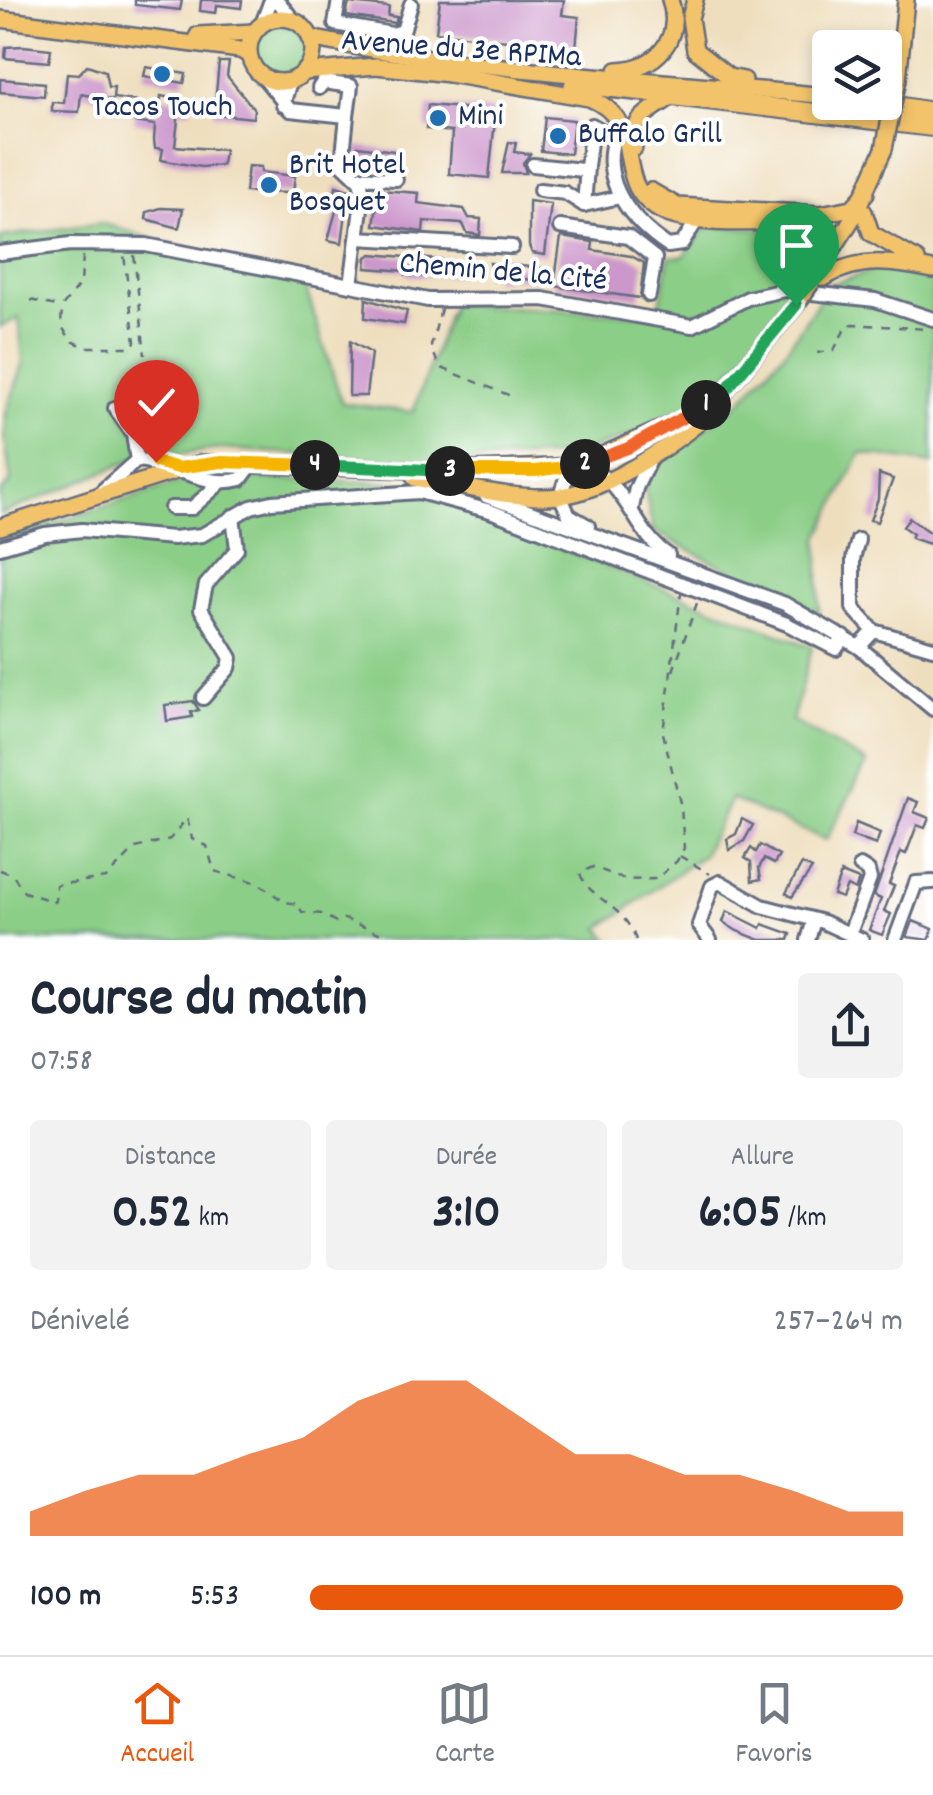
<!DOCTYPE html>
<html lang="fr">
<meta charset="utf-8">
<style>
:root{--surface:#fff;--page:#f2f2f3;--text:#1f2937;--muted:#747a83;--line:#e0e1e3;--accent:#ea580c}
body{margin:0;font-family:Dekko,sans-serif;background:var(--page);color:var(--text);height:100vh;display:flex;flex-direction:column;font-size:38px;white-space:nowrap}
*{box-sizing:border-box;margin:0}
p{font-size:32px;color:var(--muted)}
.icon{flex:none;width:55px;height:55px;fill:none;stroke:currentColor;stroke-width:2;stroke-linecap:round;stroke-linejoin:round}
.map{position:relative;height:940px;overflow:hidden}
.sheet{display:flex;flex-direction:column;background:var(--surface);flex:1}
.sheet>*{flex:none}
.tools{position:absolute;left:812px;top:30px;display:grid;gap:20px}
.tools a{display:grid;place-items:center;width:90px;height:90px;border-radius:10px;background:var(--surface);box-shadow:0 5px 15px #0003;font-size:50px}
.pin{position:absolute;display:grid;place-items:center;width:85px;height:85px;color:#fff;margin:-102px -42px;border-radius:50% 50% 50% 0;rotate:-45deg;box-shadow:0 0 10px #0007}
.pin .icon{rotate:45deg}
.km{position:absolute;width:50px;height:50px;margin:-25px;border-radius:50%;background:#222;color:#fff;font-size:28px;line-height:50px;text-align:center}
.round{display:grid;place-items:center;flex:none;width:105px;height:105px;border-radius:10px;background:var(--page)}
.summary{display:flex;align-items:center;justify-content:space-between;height:170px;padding:0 30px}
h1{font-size:55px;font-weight:700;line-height:75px}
.stats{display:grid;grid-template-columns:repeat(3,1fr);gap:15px;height:170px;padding:10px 30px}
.stats div{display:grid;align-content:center;border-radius:10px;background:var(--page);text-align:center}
.stats b{font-size:50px;font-weight:700}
.stats small{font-size:28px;font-weight:400}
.stats p{font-size:28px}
.chart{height:280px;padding:20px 30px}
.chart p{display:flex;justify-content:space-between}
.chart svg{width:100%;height:180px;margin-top:10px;fill:var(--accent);opacity:.7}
ul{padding:0 30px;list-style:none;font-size:32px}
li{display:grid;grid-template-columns:160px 120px 1fr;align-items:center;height:75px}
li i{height:25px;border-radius:12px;background:var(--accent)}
.tabs{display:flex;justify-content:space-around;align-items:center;height:140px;border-top:2px solid var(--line);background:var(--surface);font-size:28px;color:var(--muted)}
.tabs a{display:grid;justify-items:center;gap:5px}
.tabs .selected{color:var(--accent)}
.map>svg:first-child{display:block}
.green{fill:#8bce87;stroke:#537e72;stroke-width:2.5}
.building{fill:#cc98cc}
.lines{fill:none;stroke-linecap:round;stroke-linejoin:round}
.minor-casing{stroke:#656c7f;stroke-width:18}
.major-casing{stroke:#656c7f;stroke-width:20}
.highway-casing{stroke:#656c7f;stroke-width:22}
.path{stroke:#656c7f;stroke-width:2.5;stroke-dasharray:8 8;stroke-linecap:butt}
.minor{stroke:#fff;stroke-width:12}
.major{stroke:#f2c36a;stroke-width:15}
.highway{stroke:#f2c36a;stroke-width:18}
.major-bridge-casing{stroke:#656c7f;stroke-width:20;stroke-linecap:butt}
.major-bridge{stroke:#f2c36a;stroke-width:15}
.split-1-casing{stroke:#fff;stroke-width:20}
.split-2-casing{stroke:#fff;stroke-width:20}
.split-3-casing{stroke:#fff;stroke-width:20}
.split-4-casing{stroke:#fff;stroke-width:20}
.split-5-casing{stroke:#fff;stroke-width:20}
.split-1{stroke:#22a559;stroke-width:12}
.split-2{stroke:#f0652b;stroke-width:12}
.split-3{stroke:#f5b400;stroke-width:12}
.split-4{stroke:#22a559;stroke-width:12}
.split-5{stroke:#f5b400;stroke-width:12}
.poi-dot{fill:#1f6fb2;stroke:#fff;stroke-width:4}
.labels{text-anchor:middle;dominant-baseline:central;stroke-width:8;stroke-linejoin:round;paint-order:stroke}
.street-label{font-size:32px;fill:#1b2f5e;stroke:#fff}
.poi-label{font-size:32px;fill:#1b2f5e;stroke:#fff;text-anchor:start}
</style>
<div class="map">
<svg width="933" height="940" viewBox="0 0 933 940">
<rect width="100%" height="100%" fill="#fff"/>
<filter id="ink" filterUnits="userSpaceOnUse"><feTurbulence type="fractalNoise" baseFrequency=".01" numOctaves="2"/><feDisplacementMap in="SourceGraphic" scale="20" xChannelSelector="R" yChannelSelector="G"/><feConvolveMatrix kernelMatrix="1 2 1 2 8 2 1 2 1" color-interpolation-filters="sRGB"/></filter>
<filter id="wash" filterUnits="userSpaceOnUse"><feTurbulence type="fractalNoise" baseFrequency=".0048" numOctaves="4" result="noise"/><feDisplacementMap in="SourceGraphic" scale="40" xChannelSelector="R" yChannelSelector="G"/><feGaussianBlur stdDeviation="2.25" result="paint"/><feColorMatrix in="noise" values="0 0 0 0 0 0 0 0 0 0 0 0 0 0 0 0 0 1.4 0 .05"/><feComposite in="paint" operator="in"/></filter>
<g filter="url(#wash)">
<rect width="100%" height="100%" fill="#eedebd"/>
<!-- green -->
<g class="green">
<circle cx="281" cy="50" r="25"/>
<polygon points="101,223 305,286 342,403 413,412 452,304 658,315 669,257 684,256 708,226 806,231 822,239 821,257 764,339 707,394 643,431 577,454 446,463 219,449 130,461 0,515 0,493 11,482 5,438 6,413 23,365 19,318 0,327 0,237"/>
<path d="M883,268L933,279V464L861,453L819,538V613C764,583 706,562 653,530L645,490L654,463L734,408L786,350L830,284Z"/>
<polygon points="200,476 395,483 812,647 792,721 867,763 826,840 731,799 703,855 600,928 609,940 0,940 0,540"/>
</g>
<g id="blocks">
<!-- building -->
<g class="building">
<polygon points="135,0 182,0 180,10 135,5"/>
<polygon points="201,0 242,0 241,8 217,5 216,13 200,11"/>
<polygon points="440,0 564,0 562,15 579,17 576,48 518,41 516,56 507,56 508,40 436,32"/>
<polygon points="349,3 389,7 388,16 397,17 395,23 346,16"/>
<polygon points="23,46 51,49 49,62 5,58 6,47"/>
<polygon points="219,62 229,62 227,76 254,109 253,118 214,114"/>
<polygon points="87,65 105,71 108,87 114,87 113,98 136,101 134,114 111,110 112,100 81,94 79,112 52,111 52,102 64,103 67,73 79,74"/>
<polygon points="146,67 186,74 184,83 144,76"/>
<polygon points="0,79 45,83 44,96 0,92"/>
<polygon points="161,96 191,102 190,112 179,110 175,146 224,150 222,165 201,167 161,160 163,149 155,148 154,140 155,125 134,122 136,111 159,113"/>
<polygon points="428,105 496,111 489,178 449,174 452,132 426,129"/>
<polygon points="545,117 574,120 570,154 541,151"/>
<polygon points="509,142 516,143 514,152 530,154 523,163 526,173 502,173"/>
<polygon points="358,146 402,152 401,167 357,161"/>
<polygon points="248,166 261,167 261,172 295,176 293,193 245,192"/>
<polygon points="336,186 349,190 342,243 328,240 339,200 334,199"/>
<polygon points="379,190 419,193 418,203 464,209 469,218 481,219 480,235 467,233 463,224 447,223 424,221 423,232 374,225"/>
<polygon points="529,201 551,204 545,255 532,253 529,246"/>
<polygon points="161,208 183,209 179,228 146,219 147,212"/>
<polygon points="561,237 593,242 592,250 631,256 644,263 640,298 554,286"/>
<polygon points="372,254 462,262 461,275 417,276 406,275 407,271 366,268 367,257"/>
<polygon points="490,263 542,268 540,281 511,277 494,281"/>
<polygon points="366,299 407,311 404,324 365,318"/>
<polygon points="350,341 371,353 366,396 349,396"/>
<polygon points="879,474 893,479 877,522 870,520 878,499"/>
<polygon points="909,518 933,535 933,545 911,538 913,534 903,527"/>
<polygon points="193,701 199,710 191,712 192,717 167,721 165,705"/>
<polygon points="908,798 918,802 914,812 929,818 925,828 917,825 906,854 901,852 889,884 894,886 884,911 891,914 882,935 869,930 881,899 874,896"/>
<polygon points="742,819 753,825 744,841 729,850 727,839 736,834"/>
<polygon points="856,823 880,833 876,845 852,836"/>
<polygon points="760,845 779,856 774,864 764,859 759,868 761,879 752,881 751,862 745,858 751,848 756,852"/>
<polygon points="802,864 812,869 792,897 786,893"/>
<polygon points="841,873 859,880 855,890 847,886 842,898 833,895"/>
<polygon points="727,911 761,928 763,924 791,934 789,940 760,940 737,931 723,922"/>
<polygon points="913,921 933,929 929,940 907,937"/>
</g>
</g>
</g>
<g filter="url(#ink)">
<use href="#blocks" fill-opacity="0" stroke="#656c7f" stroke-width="2.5"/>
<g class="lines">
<defs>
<g id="minor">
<polyline points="277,0 294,21"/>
<polyline points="339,0 335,24 392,34 403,31 411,4"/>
<polyline points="262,24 271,0"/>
<polyline points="264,78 290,110 347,116 342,164 360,181 363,193 351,285"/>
<polyline points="319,88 323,82 351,86 347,116"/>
<polyline points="283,105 290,81"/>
<path d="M533,165L583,170L587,167L592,125L614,138C600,183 632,222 668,246L682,244L699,217"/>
<polyline points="356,177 396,179"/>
<polyline points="540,190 565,193 584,205 620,197"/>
<polyline points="584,205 587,167"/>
<polyline points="560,227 628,237 655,258 649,295"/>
<polyline points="358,238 512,247"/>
<polyline points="0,253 71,244 146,245 428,300 543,299 692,326 748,298 785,290 875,300 933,319"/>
<polyline points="115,408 133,434 137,460"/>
<path d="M102,491L137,460C173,463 207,489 241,479L253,463"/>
<polyline points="486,496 785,604 859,647 933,709"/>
<polyline points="171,508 192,508 219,484"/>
<polyline points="632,508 636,488 652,455"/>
<path d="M588,526L569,515L560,496L565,481L578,466C627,475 631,531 668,555"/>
<polyline points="858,540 853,559 853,608 874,631"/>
<polyline points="0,547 45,534 82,530 173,538 202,535 251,507 272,502 419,492 490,511 787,624 836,649 844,637"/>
<polyline points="859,647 874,631 933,648"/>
<polyline points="203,698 229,668 231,658 201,609 206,585 237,549 233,516"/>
<polyline points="850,933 870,879 868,871 860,866"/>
<polyline points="710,940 699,925 712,886 720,882 762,906 823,922 862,940"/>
<polyline points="808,940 814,920"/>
<polyline points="895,940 916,883 933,882"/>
</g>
<g id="major">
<polyline points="695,0 690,18 695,50 729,77 744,80"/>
<circle cx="281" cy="50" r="32"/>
<polyline points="0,19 240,50 249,55"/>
<polyline points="198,35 254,32"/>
<path d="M310,38C481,72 656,80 830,96"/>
<path d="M617,70C656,69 683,39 670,0"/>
<polyline points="304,72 376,66 450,74"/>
<path d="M443,73L589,98C652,123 605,185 665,213C699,228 773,221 812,222L828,231L830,253"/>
<polyline points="898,79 906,0"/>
<polyline points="572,85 673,96"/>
<path d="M634,148C630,116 651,112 672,96"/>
<polyline points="651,191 677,206 820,214 852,208 866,193"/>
<polyline points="864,212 871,233 917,260"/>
<path d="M824,278C859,256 894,262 933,270"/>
<polyline points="811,283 854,216 884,149"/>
<path d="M415,478C460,485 514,501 560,496C611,490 682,438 720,405"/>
<polyline points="0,527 201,463 447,471 578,466 686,418 726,390 796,305"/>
</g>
<g id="highway">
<polyline points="673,96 933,127"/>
<polyline points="874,102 933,112"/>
</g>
</defs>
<!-- minor casing -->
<use href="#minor" class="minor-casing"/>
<!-- major casing -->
<use href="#major" class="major-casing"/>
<!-- highway casing -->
<use href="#highway" class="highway-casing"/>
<!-- path -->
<g class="path">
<polyline points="134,255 145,355"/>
<polyline points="83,256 81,282 62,307 61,326 72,341 86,347 131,347 135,342 124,255"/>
<polyline points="31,300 60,307"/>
<polyline points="441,309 431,346 439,367 511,396"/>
<polyline points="817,353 834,350 846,327 853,324 927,329"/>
<polyline points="673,671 697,603"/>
<polyline points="680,856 710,874"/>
<polyline points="0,870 13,875 24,892 55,902 56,885 106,878 136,848 170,839 187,818 192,839 207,846 214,871 258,883 285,902 298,904 302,912 322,914 336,922 342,918 396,940"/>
<path d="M636,940C624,904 587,898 580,873L593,867L627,880L656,879L677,861L684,848L681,807L663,733L681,593"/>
</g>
<!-- minor -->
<use href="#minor" class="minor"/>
<!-- major -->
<use href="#major" class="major"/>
<!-- highway -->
<use href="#highway" class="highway"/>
<defs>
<g id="major-bridge">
<polyline points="884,149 898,79"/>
<polyline points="796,305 811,283"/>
</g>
</defs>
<!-- major-bridge casing -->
<use href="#major-bridge" class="major-bridge-casing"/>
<!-- major-bridge -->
<use href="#major-bridge" class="major-bridge"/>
</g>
</g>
<g class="lines" filter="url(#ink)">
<defs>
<polyline id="split-1" points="706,405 726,390 796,305"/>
<polyline id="split-2" points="585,464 628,448 706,405"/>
<polyline id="split-3" points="450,471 535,471 585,464"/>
<polyline id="split-4" points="315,465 450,471"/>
<polyline id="split-5" points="156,462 178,468 221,462 315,465"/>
</defs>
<!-- split-1 casing -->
<use href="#split-1" class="split-1-casing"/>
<!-- split-2 casing -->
<use href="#split-2" class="split-2-casing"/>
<!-- split-3 casing -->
<use href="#split-3" class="split-3-casing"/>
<!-- split-4 casing -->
<use href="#split-4" class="split-4-casing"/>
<!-- split-5 casing -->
<use href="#split-5" class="split-5-casing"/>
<!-- split-1 -->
<use href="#split-1" class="split-1"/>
<!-- split-2 -->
<use href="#split-2" class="split-2"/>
<!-- split-3 -->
<use href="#split-3" class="split-3"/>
<!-- split-4 -->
<use href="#split-4" class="split-4"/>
<!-- split-5 -->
<use href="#split-5" class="split-5"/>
</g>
<!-- markers -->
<g class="poi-dot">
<circle cx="162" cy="74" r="10"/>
<circle cx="438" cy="118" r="10"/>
<circle cx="558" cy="136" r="10"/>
<circle cx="269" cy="185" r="10"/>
</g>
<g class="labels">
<!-- street labels -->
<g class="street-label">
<text transform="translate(461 51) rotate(4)">Avenue du 3e RPIMa</text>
<text transform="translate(503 274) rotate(5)">Chemin de la Cité</text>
</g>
<!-- poi labels -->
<g class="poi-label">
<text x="162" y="109" text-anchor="middle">Tacos Touch</text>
<text x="458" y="118">Mini</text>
<text x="578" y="136">Buffalo Grill</text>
<text x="289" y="167">Brit Hotel<tspan x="289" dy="37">Bosquet</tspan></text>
</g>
</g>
</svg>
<div class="tools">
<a><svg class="icon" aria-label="layers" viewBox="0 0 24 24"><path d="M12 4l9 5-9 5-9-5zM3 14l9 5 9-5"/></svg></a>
</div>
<div class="pin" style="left:796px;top:305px;background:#1e9e55"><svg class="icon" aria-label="arrive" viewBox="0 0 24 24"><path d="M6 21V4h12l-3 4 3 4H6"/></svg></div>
<div class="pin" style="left:156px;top:462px;background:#d93025"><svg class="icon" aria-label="check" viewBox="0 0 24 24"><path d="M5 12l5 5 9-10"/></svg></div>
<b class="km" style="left:706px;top:405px">1</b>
<b class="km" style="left:585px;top:464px">2</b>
<b class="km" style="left:450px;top:471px">3</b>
<b class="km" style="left:315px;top:465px">4</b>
</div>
<section class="sheet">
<div class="summary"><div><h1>Course du matin</h1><p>07:58</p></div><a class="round"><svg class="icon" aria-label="share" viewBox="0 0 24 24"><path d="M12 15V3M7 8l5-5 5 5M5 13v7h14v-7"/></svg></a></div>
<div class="stats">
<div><p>Distance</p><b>0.52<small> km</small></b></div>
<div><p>Durée</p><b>3:10</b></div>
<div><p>Allure</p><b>6:05<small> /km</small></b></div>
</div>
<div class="chart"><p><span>Dénivelé</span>257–264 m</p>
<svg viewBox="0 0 160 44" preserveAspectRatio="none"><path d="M0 44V38L10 33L20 29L30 29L40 24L50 20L60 11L70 6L80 6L90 15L100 24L110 24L120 29L130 29L140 33L150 38L160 38V44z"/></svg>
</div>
<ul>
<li><b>100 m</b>5:53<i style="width:100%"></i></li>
</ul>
</section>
<nav class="tabs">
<a class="selected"><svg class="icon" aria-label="home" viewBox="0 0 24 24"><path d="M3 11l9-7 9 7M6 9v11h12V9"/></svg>Accueil</a>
<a><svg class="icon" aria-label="map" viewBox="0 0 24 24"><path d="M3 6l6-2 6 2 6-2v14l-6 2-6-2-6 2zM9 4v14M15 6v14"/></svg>Carte</a>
<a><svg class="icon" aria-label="saved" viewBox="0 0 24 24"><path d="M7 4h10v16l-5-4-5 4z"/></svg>Favoris</a>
</nav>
